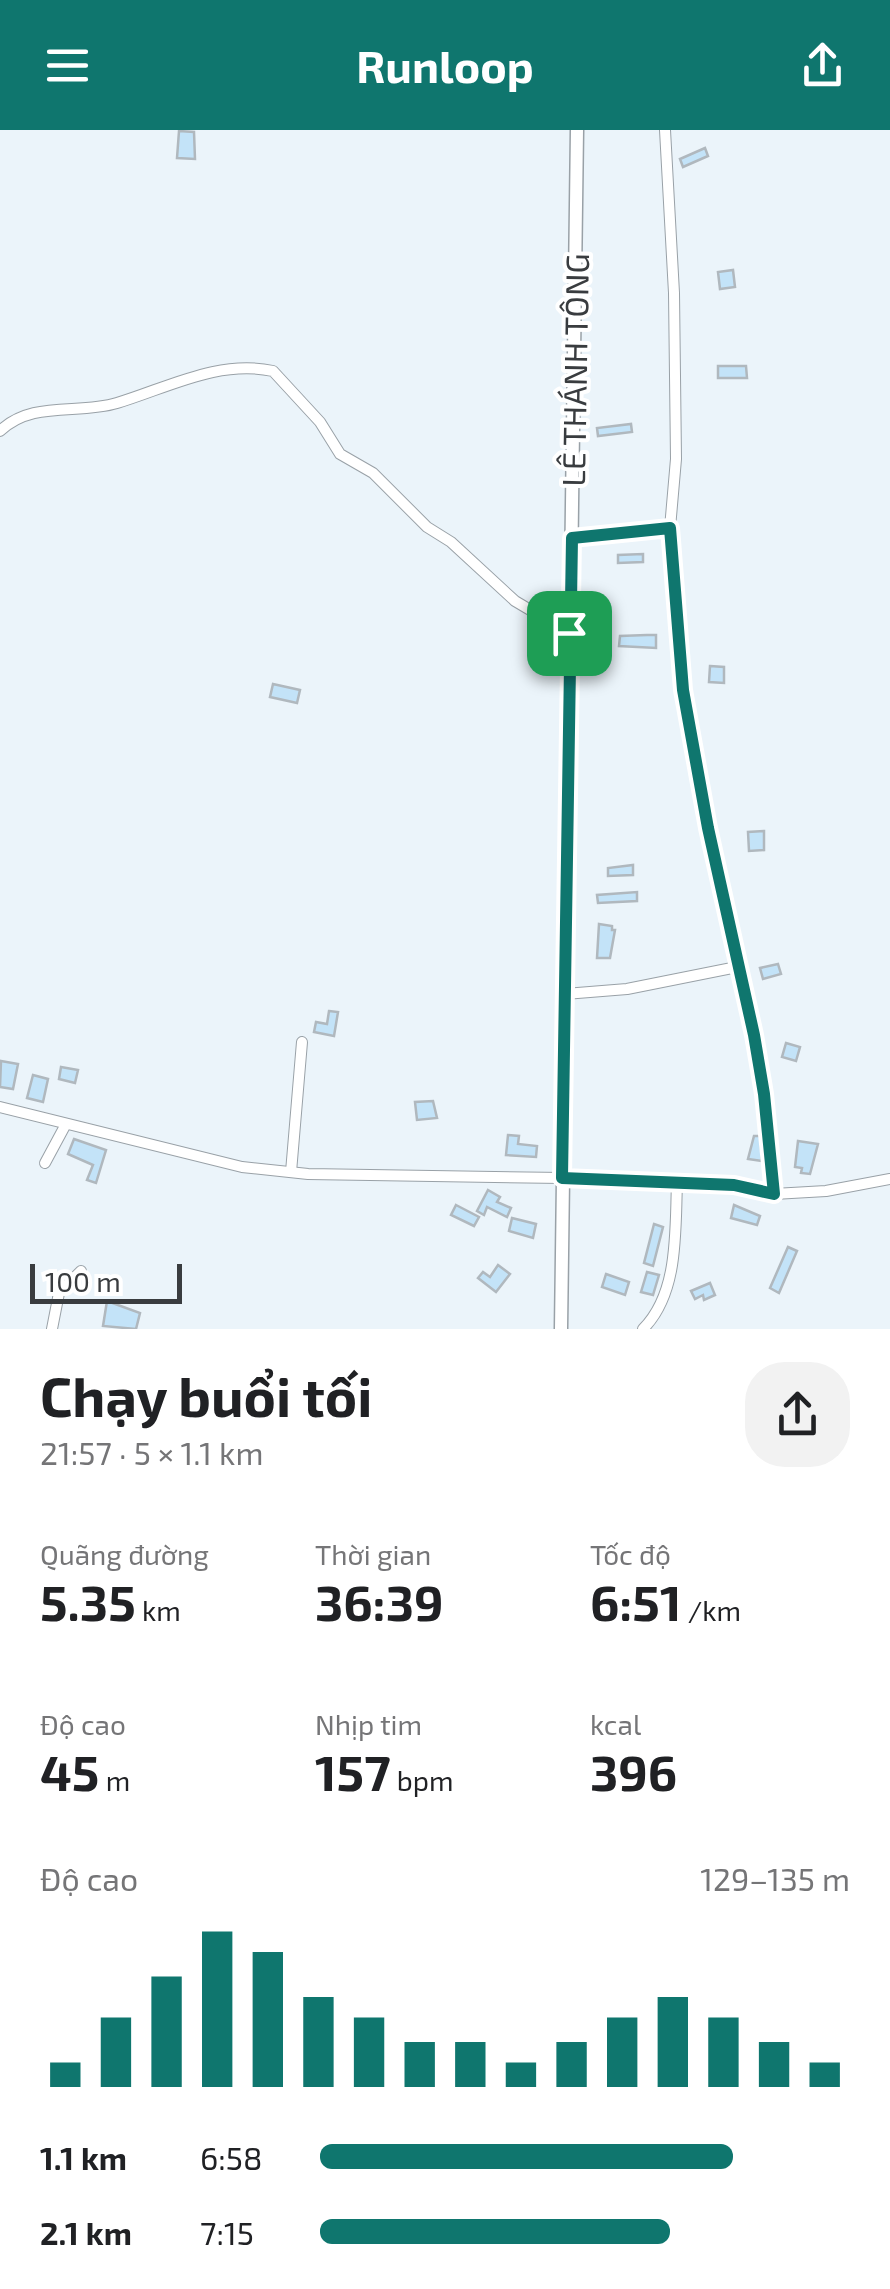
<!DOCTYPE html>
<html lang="vi">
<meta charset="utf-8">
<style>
:root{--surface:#fff;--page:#f2f2f2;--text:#202124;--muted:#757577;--accent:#0f766e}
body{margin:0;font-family:"Exo 2",sans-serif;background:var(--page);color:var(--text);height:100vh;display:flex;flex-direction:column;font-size:38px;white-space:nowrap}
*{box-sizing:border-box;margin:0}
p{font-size:32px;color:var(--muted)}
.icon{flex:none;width:55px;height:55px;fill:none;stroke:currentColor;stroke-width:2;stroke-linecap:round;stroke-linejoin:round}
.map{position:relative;height:1199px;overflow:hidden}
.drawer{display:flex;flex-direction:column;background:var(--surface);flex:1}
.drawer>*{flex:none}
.scale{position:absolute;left:30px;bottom:25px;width:152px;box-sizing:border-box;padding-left:10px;border:5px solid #393c3f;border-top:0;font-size:28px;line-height:35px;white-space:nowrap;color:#393c3f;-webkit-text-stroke:8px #fff;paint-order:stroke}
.pin{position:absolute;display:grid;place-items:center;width:85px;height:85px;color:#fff;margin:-42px;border-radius:20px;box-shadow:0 5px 15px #0006}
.round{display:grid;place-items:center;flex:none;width:105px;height:105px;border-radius:40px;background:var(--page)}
.head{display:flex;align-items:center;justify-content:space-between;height:170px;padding:0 40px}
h1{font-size:55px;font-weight:700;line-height:75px}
.metrics{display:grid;grid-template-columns:repeat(3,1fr);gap:15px;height:170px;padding:10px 40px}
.metrics div{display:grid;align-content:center}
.metrics b{font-size:50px;font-weight:700}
.metrics small{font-size:28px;font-weight:400}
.metrics p{font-size:28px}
.chart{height:280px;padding:20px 40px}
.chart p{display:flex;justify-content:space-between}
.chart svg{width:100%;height:180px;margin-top:10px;stroke:var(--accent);stroke-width:6}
ul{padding:0 40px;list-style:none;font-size:32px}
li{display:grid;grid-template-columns:160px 120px 1fr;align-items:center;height:75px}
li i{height:25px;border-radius:12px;background:var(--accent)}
header{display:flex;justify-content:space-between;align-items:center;height:130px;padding:0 40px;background:var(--accent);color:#fff;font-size:45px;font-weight:700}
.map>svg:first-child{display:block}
.building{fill:#c3e3f8;stroke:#b0b8be;stroke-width:2.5}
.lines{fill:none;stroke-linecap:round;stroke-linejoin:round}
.minor-casing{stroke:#99a1a7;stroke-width:12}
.tertiary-casing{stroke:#99a1a7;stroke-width:15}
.minor{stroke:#fff;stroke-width:10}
.tertiary{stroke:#fff;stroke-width:12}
.route-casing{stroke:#fff;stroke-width:20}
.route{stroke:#0f766e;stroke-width:12}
.labels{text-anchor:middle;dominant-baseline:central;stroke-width:8;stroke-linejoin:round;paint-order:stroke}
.street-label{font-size:32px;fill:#393c3f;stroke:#fff}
</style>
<header><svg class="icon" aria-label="menu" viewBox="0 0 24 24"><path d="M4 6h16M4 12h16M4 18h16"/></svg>Runloop<svg class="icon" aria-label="share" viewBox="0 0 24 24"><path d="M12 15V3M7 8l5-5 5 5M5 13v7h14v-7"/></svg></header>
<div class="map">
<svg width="890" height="1199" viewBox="0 0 890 1199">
<rect width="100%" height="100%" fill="#ebf4fa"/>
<!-- building -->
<g class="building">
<polygon points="179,1 194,2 195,29 177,28"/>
<polygon points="705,18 708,26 683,37 680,29"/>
<polygon points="733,140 735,157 720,159 718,142"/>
<polygon points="718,236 746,236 747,248 718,248"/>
<polygon points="631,294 632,302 598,306 597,298"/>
<polygon points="643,424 643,432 618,433 618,425"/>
<polygon points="647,505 656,505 656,518 619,516 620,506"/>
<polygon points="710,536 724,537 724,553 709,552"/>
<polygon points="273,554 300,560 297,573 270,567"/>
<polygon points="764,701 764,720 749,721 748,702"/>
<polygon points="633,735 633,745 608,746 608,738"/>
<polygon points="637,762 637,771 598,773 597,765"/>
<polygon points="599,794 612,796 612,800 615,800 610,828 597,828"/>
<polygon points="778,834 781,844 763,849 760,838"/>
<polygon points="329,881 338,882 334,906 314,902 316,892 327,894"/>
<polygon points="786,913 800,917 796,931 782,927"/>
<polygon points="1,931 18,934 13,959 0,957"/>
<polygon points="61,937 78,940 75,953 59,949"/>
<polygon points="33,945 48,949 43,972 27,968"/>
<polygon points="433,971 437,988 417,990 415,972"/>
<polygon points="508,1005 519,1006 518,1014 537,1016 536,1027 506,1025"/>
<polygon points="754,1006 760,1006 762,1031 748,1029"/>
<polygon points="74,1009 106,1020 96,1053 87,1050 93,1035 68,1024"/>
<polygon points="798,1011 818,1014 810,1044 801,1043 802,1038 795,1037"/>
<polygon points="488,1060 500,1067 497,1072 511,1078 507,1087 487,1077 484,1085 477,1081"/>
<polygon points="456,1075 479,1087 474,1096 451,1085"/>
<polygon points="734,1075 760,1086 757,1095 731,1088"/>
<polygon points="512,1088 536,1094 533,1108 509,1101"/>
<polygon points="654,1094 663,1097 653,1136 644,1133"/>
<polygon points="788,1117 797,1121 779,1163 770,1158"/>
<polygon points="498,1135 510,1144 496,1162 478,1148 483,1142 490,1147"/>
<polygon points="647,1142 659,1145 653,1165 641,1162"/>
<polygon points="606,1144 629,1152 625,1165 602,1157"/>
<polygon points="710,1153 715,1165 704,1170 703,1165 695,1169 691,1161"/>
<polygon points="107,1171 140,1183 136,1199 103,1196"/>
</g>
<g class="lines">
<defs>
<g id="minor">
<polyline points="665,0 674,163 676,329 670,398 683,560 708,698 754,905 764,963 774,1064"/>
<path d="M0,301C32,270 78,285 117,273C167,258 219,229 273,241L320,292L340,324L373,343L427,397L451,412L515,471L569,503"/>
<polyline points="572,408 670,398"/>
<polyline points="565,864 627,859 737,837"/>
<polyline points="0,977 242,1037 308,1044 563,1048 735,1055 774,1064 826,1061 890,1049"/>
<polyline points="45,1033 66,994"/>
<polyline points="291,1042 302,912"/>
<polyline points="52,1199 59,1163 81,1141"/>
<path d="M643,1199C679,1163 675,1101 677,1053"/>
</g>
<polyline id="tertiary" points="561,1199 577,0"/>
</defs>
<!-- minor casing -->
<use href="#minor" class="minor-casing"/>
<!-- tertiary casing -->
<use href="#tertiary" class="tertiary-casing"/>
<!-- minor -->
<use href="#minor" class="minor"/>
<!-- tertiary -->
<use href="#tertiary" class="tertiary"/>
</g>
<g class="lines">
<defs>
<polygon id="route" points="670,398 683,560 708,698 754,905 764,964 774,1064 734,1055 562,1048 572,408"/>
</defs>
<!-- route casing -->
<use href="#route" class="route-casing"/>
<!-- route -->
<use href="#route" class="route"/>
</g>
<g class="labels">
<!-- street labels -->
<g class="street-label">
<text transform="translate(574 240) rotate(-89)">LÊ THÁNH TÔNG</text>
</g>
</g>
</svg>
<div class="scale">100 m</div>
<div class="pin" style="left:569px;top:503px;background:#1e9e55"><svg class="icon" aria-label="arrive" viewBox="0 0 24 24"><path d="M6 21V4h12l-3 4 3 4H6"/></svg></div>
</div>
<section class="drawer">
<div class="head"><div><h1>Chạy buổi tối</h1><p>21:57 · 5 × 1.1 km</p></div><a class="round"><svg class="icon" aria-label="share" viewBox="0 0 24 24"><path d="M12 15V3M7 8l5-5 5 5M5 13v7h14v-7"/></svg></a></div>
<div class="metrics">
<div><p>Quãng đường</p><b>5.35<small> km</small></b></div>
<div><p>Thời gian</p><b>36:39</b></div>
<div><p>Tốc độ</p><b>6:51<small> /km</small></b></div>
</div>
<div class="metrics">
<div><p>Độ cao</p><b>45<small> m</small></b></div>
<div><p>Nhịp tim</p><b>157<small> bpm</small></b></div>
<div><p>kcal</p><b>396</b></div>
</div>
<div class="chart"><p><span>Độ cao</span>129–135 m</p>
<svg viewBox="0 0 160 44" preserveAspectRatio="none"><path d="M5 44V38M15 44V27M25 44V17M35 44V6M45 44V11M55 44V22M65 44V27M75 44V33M85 44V33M95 44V38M105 44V33M115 44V27M125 44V22M135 44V27M145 44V33M155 44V38"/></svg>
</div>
<ul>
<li><b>1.1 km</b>6:58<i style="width:78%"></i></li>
<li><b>2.1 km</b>7:15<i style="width:66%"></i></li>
</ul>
</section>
